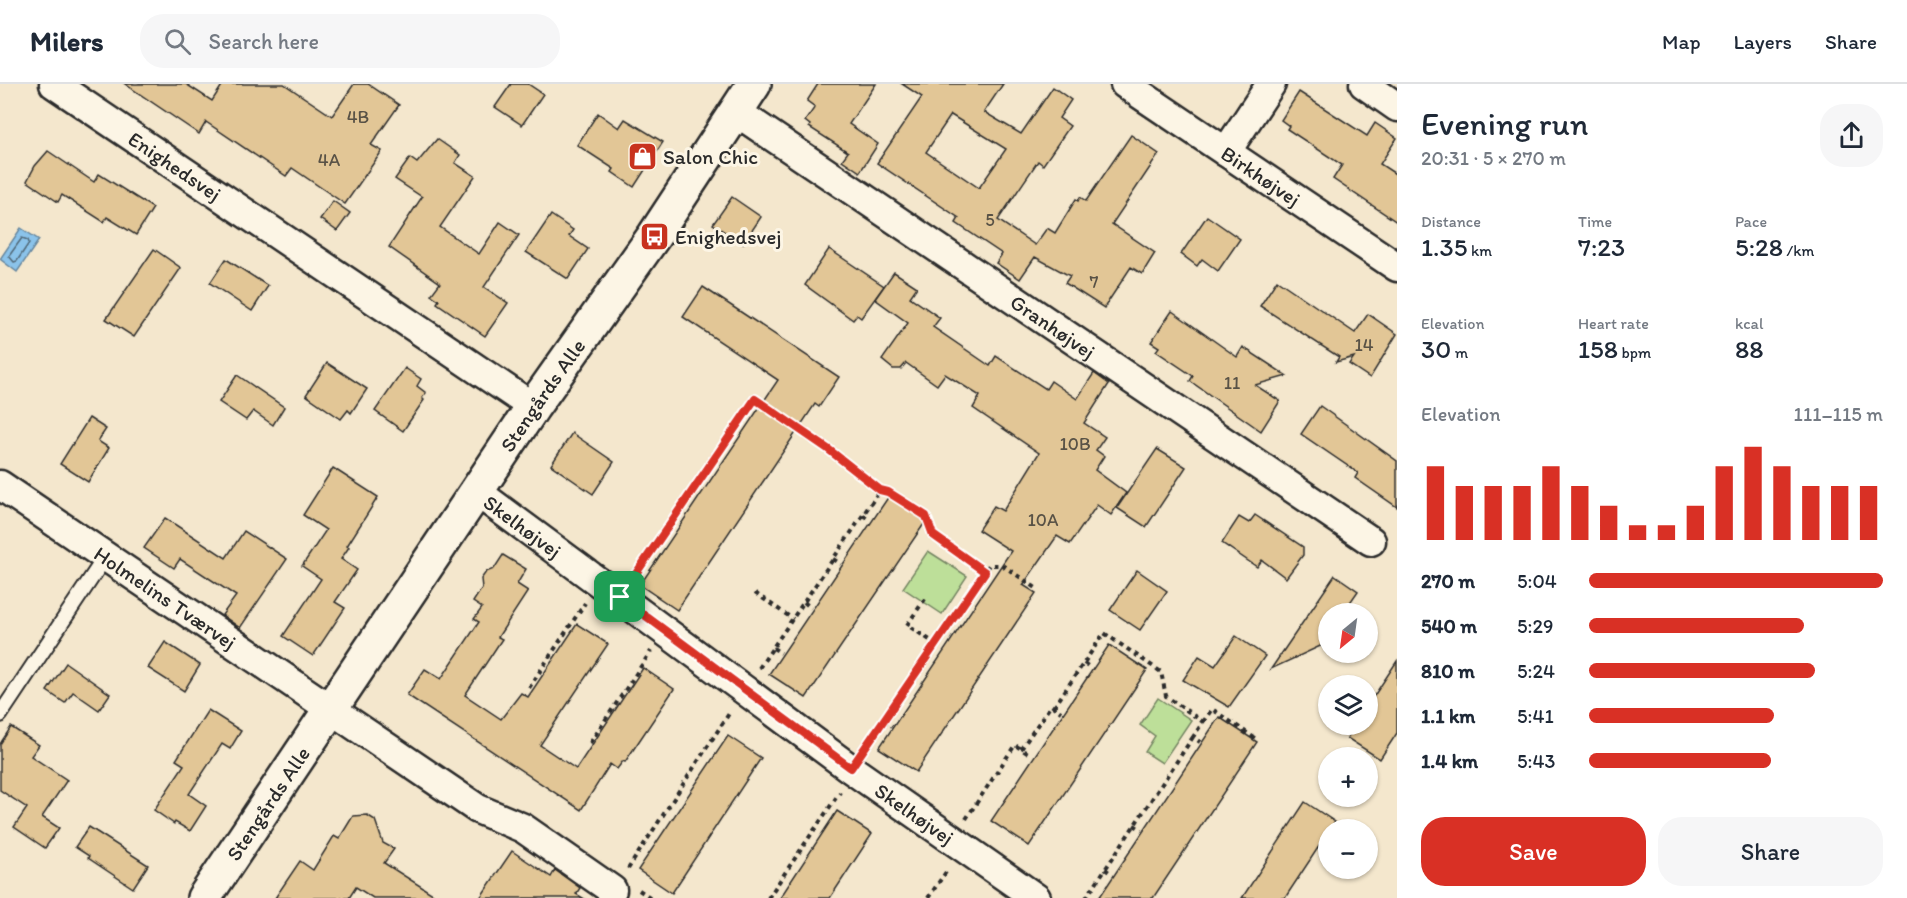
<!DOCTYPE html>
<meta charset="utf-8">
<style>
:root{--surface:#fff;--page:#f6f6f7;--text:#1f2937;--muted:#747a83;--line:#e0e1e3;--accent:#d93025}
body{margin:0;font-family:Itim,sans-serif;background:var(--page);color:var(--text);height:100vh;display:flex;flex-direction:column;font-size:22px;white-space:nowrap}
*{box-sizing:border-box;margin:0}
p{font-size:20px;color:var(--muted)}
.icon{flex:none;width:33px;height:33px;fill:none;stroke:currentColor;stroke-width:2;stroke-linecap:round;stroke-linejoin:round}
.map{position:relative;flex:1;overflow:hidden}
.sheet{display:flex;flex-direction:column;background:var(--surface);width:510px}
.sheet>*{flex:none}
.needle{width:39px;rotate:209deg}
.controls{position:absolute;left:1318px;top:519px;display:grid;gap:12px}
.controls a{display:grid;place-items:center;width:60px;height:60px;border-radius:50%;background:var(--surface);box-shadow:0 2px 4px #0004;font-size:30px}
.pin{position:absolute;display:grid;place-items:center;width:51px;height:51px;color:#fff;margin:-26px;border-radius:12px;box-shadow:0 3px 9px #0006}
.round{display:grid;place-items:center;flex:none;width:63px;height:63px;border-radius:24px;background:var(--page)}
.head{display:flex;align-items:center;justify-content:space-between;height:102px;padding:0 24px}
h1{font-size:33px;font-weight:600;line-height:45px}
.metrics{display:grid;grid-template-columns:repeat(3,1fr);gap:9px;height:102px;padding:6px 24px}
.metrics div{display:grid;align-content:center}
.metrics b{font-size:26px;font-weight:600}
.metrics small{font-size:16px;font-weight:400}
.metrics p{font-size:16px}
.chart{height:168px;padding:12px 24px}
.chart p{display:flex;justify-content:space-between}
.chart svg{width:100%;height:108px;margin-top:6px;stroke:var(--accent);stroke-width:6}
.cta{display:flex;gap:12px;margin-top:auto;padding:12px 24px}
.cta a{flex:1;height:69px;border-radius:24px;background:var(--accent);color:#fff;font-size:24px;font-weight:600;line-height:69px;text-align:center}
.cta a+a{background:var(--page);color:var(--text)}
ul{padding:0 24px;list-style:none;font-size:20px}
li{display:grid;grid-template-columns:96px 72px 1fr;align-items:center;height:45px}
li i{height:15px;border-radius:8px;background:var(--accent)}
header{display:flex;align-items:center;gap:36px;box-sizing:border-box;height:84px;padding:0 30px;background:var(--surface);border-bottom:2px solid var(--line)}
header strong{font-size:28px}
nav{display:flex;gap:33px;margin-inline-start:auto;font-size:21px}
.search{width:420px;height:54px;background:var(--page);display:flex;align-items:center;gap:15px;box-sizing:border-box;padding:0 21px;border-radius:24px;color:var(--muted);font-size:22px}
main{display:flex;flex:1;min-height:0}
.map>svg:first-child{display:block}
.green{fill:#bddf99;stroke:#748562;stroke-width:1.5}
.water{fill:#8bc3ea;stroke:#65869e;stroke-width:1.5}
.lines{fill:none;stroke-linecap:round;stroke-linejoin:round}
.shore{stroke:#516877;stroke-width:1.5}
.building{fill:#e2c696;stroke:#2b2b2b;stroke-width:1.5;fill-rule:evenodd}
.lane-casing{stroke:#2b2b2b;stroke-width:18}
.street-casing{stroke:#2b2b2b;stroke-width:33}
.secondary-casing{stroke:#2b2b2b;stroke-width:38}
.path{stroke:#2b2b2b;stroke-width:4;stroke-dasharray:4.5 4.5;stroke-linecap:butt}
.lane{stroke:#fcf5e5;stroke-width:14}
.street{stroke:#fcf5e5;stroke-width:28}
.secondary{stroke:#fcf5e5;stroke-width:33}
.route-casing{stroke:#fff;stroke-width:12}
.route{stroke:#d93025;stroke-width:8}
.labels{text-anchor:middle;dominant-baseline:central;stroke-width:6;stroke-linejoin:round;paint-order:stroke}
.number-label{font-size:18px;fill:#595246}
.poi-label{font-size:21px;fill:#2b2b2b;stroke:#fcf5e5;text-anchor:start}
.street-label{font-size:21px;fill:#2b2b2b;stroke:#fcf5e5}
</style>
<header>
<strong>Milers</strong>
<div class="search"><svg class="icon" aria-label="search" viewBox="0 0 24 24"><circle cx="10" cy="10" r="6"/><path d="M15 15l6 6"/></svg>Search here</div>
<nav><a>Map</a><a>Layers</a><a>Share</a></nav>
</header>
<main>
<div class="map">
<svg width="1397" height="814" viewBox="0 0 1397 814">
<rect width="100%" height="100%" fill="#f4e7cd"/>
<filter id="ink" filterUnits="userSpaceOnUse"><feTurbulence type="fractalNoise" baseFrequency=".0167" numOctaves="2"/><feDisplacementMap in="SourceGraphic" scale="12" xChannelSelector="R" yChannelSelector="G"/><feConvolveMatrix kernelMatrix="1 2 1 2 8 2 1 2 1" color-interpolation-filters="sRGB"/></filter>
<g filter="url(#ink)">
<!-- green -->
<g class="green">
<polygon points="928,467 967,492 942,530 903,504"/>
<polygon points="1158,614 1191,636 1162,679 1145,668 1155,652 1140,641"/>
</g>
<!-- water -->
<polygon class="water" points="21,144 39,156 17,188 0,175"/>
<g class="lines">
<!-- shore -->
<polygon class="shore" points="22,154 28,156 29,159 17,177 14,178 9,172"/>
</g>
<!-- building -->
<g class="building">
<polygon points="125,0 186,0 212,17 223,0 284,0 332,32 354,0 368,0 399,21 371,61 382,67 345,120 292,84 286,92 206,38 199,50"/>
<polygon points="511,0 528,0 543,10 522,41 495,23"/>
<polygon points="818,0 876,0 849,40 878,60 860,88 842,76 848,68 809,43 810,41 805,37 815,23 807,17"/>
<path d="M902,0H1003L984,28L1021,50L1053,3L1071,16L1059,34L1070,42L1043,81L1038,77L998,136L1035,161L1047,144L1055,149L1076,115L1078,117L1080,113L1086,117L1131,51L1159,70L1112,140L1155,169L1142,190L1131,183L1104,224L1065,199L1070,192L1035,173L1020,195L996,179L1002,170L956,139L959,134L877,79L922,13ZM951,31L1006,65L979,104L926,68Z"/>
<polygon points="1299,8 1367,52 1375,39 1397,54 1380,80 1397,91 1397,138 1333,95 1342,81 1287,45 1289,42 1281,36"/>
<polygon points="598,29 619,44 625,35 663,58 634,103 612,88 614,85 577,61"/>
<polygon points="437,55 460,71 455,79 475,92 440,143 479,170 500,138 519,151 484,203 508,219 485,252 437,219 439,216 431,211 440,199 389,163 422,113 395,95 410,74 417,79"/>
<polygon points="48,67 94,98 99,90 153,124 136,151 107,133 104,138 62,111 58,118 27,97 35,82"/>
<polygon points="732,113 761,133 743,160 713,140"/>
<polygon points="333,117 350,129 337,147 320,135"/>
<polygon points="551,131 573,146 569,152 588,165 568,195 526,168"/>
<polygon points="1207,132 1240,155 1218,187 1202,175 1197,182 1181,170"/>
<polygon points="154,165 181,184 134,253 106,235"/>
<polygon points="829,165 884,202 861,234 857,231 853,236 805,201"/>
<polygon points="226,175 268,202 252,227 210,199"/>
<polygon points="894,188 917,203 910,213 940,234 933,243 990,282 996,272 1046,305 1051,297 1077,315 1094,289 1109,300 1084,339 1105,353 1096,366 1104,372 1095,386 1126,409 1111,431 1097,421 1070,460 1057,452 1023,501 1036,509 916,688 879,664 1011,467 978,446 994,422 1003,427 1039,369 973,324 980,312 945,290 937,301 906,279 901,285 893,285 882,276 908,239 875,215"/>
<polygon points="1277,196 1355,249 1368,230 1397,250 1370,294 1349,280 1354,273 1336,278 1339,273 1260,222"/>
<polygon points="703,203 839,293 819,323 815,320 677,526 640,501 778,296 683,233"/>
<polygon points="1172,227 1237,273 1243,263 1287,292 1255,301 1280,317 1261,347 1190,297 1193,292 1156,267 1159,263 1151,258"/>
<polygon points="327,279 367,305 351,329 348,326 341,335 306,311"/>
<polygon points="405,284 421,295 417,302 426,309 422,314 424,316 403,347 375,327"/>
<polygon points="237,291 284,323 273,341 253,327 246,336 219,318"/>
<polygon points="1320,322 1397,377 1397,423 1355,394 1358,389 1301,350"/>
<polygon points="89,334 106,345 98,357 109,364 88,398 60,380"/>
<polygon points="572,349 614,378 593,410 551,381"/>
<polygon points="1157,365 1186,383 1146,443 1117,424"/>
<polygon points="333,384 378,413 347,462 349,463 341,475 357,486 335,518 345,524 313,572 283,552 321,495 302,482 326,446 303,431"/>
<polygon points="889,412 926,437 806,614 769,590"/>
<polygon points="1255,431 1303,463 1303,471 1286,494 1262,476 1257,483 1222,459 1239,433 1249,439"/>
<polygon points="165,434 226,474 244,447 287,475 240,544 222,531 236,512 180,475 174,484 144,464"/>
<polygon points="503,471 526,485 517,500 528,507 498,553 502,555 465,611 501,635 521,609 528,613 577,540 608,560 540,661 576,685 643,584 674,605 625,678 623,677 617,685 610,680 581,726 407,611 425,585 441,595 479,538 474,535 482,524 473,518 482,504 481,495 486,488 494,485"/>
<polygon points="1137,486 1167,507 1140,546 1110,526"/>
<polygon points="1335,491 1358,507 1342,530 1329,530 1329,558 1271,585"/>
<polygon points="1236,552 1265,572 1229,623 1183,596 1199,572 1215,582"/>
<polygon points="165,558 200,581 184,607 148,584"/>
<polygon points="1109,561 1147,586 1029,762 991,737"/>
<polygon points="1397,577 1397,649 1380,675 1347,654 1356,640 1368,640 1368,621"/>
<polygon points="66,579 110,610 99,626 73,608 65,619 47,607"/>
<polygon points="208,626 241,647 230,665 222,660 189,710 206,722 190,747 175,738 174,740 154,726 184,681 176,676"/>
<polygon points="1219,633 1257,658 1153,814 1099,814"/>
<polygon points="11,643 39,661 31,672 67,696 42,733 59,744 45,764 14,743 27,724 0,706 0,660"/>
<polygon points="728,652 761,674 672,809 638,786"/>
<polygon points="1305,718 1335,738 1285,814 1242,814"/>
<polygon points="837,727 872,750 830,814 780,814"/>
<polygon points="367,731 375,736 383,759 394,765 384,779 439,814 373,814 356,803 349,814 275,814 300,777 313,786 334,752 339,755 353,732"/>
<polygon points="89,743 148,781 133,804 88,774 89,772 75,763"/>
<polygon points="512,767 551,793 555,786 580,804 576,810 583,814 480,814"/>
</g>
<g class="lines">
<defs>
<polyline id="lane" points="0,631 106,472"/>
<g id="street">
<path id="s1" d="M54,0L533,323"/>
<path id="s2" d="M1125,0L1397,183"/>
<polyline points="1364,0 1397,23"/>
<path id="s3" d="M735,27L1371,457"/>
<polyline points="1226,68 1271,0"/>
<path id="s4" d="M0,401L478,725L523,744L612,806"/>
<path id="s5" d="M477,408L851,685L1036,814"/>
</g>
<g id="secondary">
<path id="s6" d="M204,814L533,323L654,152L754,0"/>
</g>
</defs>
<!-- lane casing -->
<use href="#lane" class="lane-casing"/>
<!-- street casing -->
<use href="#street" class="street-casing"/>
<!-- secondary casing -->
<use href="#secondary" class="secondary-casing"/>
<!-- path -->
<g class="path">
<polyline points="863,431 870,436"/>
<polyline points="833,475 841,480"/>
<polyline points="634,493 755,315 828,365 880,406"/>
<polyline points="755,509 793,535"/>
<polyline points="925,515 907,541 936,560"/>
<polyline points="804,518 811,524"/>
<polyline points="943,549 951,554"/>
<polyline points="773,564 781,569"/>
<polyline points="1084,579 1089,583"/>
<polyline points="759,584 880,406 888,408 925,432 933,451 985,488"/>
<polyline points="914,593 922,598"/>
<polyline points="529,604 585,519"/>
<polyline points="1054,623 1104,549 1161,588 1166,612 1203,638 1193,653 1200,658"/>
<polyline points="884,636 892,642"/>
<polyline points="1203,638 1212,625 1256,655"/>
<polyline points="590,659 651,567"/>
<polyline points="865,664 989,481 1002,481 1039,506"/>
<polyline points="1021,665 1051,621 1061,628"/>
<polyline points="966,735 1015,661 1030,671"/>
<polyline points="1134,741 1142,746"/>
<polyline points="628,785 730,628"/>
<polyline points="1105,785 1112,790"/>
<polyline points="639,806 651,814"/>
<polyline points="768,814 840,708"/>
<polyline points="928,814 948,785"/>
<polyline points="1086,814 1193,653"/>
</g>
<!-- lane -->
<use href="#lane" class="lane"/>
<!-- street -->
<use href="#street" class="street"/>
<!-- secondary -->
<use href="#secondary" class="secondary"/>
</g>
</g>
<g class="lines" filter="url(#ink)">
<defs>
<polygon id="route" points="755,315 828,365 880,406 888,408 926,432 933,451 985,488 851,684 620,513"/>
</defs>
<!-- route casing -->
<use href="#route" class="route-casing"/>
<!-- route -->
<use href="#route" class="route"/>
</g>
<!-- icons -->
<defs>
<symbol id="shop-square" viewBox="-11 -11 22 22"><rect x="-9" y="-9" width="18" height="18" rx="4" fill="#c8321e" stroke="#fcf5e5"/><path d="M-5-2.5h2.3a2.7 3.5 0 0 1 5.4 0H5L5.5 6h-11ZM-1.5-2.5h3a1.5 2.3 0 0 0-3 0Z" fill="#fff"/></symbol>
<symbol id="bus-square" viewBox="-11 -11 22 22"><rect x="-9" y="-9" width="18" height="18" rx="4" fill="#c8321e" stroke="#fcf5e5"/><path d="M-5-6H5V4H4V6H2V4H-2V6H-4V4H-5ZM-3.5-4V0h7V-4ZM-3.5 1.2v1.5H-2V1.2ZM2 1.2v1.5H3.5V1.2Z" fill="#fff"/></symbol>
</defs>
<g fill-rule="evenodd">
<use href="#shop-square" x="626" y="56" width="33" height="33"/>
<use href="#bus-square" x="638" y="136" width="33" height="33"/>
</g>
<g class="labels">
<!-- number labels -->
<g class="number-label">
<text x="358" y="33">4B</text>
<text x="329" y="76">4A</text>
<text x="990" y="136">5</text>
<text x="1094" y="198">7</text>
<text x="1364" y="261">14</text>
<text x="1232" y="299">11</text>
<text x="1075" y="360">10B</text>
<text x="1043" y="436">10A</text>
</g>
<!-- poi labels -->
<g class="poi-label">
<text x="663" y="72">Salon Chic</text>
<text x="675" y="152">Enighedsvej</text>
</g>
<!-- street labels -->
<g class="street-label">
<text stroke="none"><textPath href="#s1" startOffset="146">Enighedsvej</textPath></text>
<text stroke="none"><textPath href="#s2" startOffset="164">Birkhøjvej</textPath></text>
<text stroke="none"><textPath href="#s3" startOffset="384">Granhøjvej</textPath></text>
<text stroke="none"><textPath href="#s6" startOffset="606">Stengårds Alle</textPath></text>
<text stroke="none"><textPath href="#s5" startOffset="57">Skelhøjvej</textPath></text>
<text stroke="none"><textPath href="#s4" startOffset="200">Holmelins Tværvej</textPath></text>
<text stroke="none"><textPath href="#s6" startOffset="114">Stengårds Alle</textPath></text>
<text stroke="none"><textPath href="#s5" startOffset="543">Skelhøjvej</textPath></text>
</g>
</g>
</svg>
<div class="controls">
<a><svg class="needle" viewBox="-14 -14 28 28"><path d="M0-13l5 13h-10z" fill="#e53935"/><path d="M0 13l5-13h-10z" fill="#747a83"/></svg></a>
<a><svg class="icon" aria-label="layers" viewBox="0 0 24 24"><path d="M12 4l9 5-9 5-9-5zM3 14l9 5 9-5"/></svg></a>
<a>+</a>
<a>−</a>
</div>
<div class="pin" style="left:620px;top:513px;background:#1e9e55"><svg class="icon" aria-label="arrive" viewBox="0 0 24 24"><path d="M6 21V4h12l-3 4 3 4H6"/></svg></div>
</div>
<section class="sheet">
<div class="head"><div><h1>Evening run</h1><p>20:31 · 5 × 270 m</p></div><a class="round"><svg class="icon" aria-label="share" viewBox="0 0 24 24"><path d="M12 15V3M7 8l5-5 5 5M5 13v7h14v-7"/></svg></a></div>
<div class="metrics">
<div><p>Distance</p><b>1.35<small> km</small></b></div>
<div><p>Time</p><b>7:23</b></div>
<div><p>Pace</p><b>5:28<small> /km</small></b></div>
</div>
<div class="metrics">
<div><p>Elevation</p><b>30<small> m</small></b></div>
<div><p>Heart rate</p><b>158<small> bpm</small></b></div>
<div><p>kcal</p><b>88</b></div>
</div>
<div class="chart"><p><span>Elevation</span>111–115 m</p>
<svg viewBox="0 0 160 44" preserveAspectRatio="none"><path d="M5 44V14M15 44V22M25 44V22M35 44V22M45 44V14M55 44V22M65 44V30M75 44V38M85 44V38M95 44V30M105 44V14M115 44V6M125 44V14M135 44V22M145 44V22M155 44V22"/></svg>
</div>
<ul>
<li><b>270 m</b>5:04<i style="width:100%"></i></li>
<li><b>540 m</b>5:29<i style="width:73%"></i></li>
<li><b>810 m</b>5:24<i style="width:77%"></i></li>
<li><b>1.1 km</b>5:41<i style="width:63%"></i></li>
<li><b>1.4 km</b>5:43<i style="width:62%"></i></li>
</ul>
<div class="cta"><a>Save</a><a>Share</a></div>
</section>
</main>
